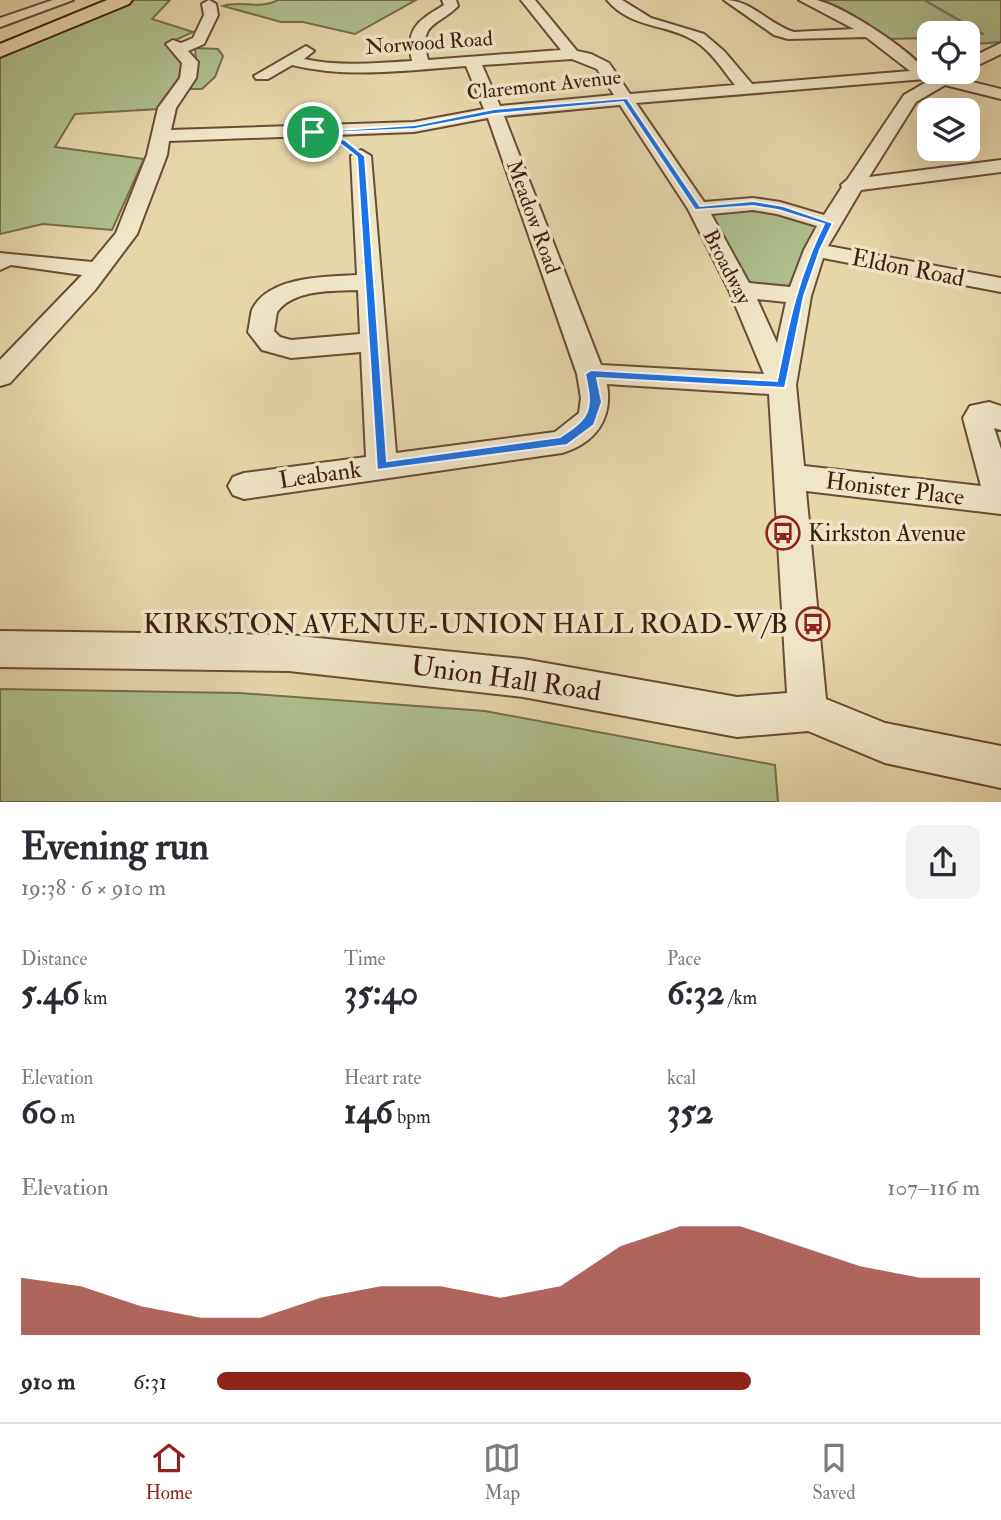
<!DOCTYPE html>
<meta charset="utf-8">
<style>
:root{--surface:#fff;--page:#f2f2f3;--text:#2b2b33;--muted:#7c7c81;--line:#e1e1e2;--accent:#8f2418}
body{margin:0;font-family:"IM FELL Double Pica",serif;background:var(--page);color:var(--text);height:100vh;display:flex;flex-direction:column;font-size:26px;white-space:nowrap}
*{box-sizing:border-box;margin:0}
p{font-size:23px;color:var(--muted)}
.icon{flex:none;width:38px;height:38px;fill:none;stroke:currentColor;stroke-width:2;stroke-linecap:round;stroke-linejoin:round}
.map{position:relative;height:802px;overflow:hidden}
.drawer{display:flex;flex-direction:column;background:var(--surface);flex:1}
.drawer>*{flex:none}
.buttons{position:absolute;left:917px;top:21px;display:grid;gap:14px}
.buttons a{display:grid;place-items:center;width:63px;height:63px;border-radius:14px;background:var(--surface);box-shadow:0 7px 28px #0002;font-size:35px}
.pin{position:absolute;display:grid;place-items:center;width:60px;height:60px;color:#fff;margin:-30px;border:4px solid #fff;border-radius:50%;box-shadow:0 2px 7px #0007}
.round{display:grid;place-items:center;flex:none;width:74px;height:74px;border-radius:14px;background:var(--page)}
.headline{display:flex;align-items:center;justify-content:space-between;height:119px;padding:0 21px}
h1{font-size:38px;font-weight:700;line-height:52px}
.stats{display:grid;grid-template-columns:repeat(3,1fr);gap:10px;height:119px;padding:7px 21px}
.stats div{display:grid;align-content:center}
.stats b{font-size:35px;font-weight:700}
.stats small{font-size:19px;font-weight:400}
.stats p{font-size:19px}
.chart{height:196px;padding:14px 21px}
.chart p{display:flex;justify-content:space-between}
.chart svg{width:100%;height:126px;margin-top:7px;fill:var(--accent);opacity:.7}
ul{padding:0 21px;list-style:none;font-size:23px}
li{display:grid;grid-template-columns:112px 84px 1fr;align-items:center;height:52px}
li i{height:18px;border-radius:9px;background:var(--accent)}
.dock{display:flex;justify-content:space-around;align-items:center;height:98px;border-top:2px solid var(--line);background:var(--surface);font-size:19px;color:var(--muted)}
.dock a{display:grid;justify-items:center;gap:4px}
.dock .selected{color:var(--accent)}
.map>svg:first-child{display:block}
.green{fill:#afbf8d;stroke:#776e4f;stroke-width:2}
.lines{fill:none;stroke-linecap:round;stroke-linejoin:round}
.stream{stroke:#747a6f;stroke-width:2.5}
.minor-casing{stroke:#694c37;stroke-width:4}
.highway-casing{stroke:#3f1e11;stroke-width:4}
.minor{fill:#efe5c7;fill-rule:evenodd}
.highway{fill:#e6d7a9;fill-rule:evenodd}
.route{fill:#1a73e8;stroke:#fff;stroke-width:2;fill-rule:evenodd}
.labels{text-anchor:middle;dominant-baseline:central;stroke-width:7;stroke-linejoin:round;paint-order:stroke}
.far-street-label{font-size:21px;fill:#3f1e11;stroke:#efe5c7}
.street-label{font-size:24px;fill:#3f1e11;stroke:#efe5c7}
.poi-label{font-size:24px;fill:#3f1e11;stroke:#efe5c7;text-anchor:start}
.near-poi-label{font-size:28px;fill:#3f1e11;stroke:#efe5c7;text-anchor:end}
.near-street-label{font-size:28px;fill:#3f1e11;stroke:#efe5c7}
</style>
<div class="map">
<svg width="1001" height="803" viewBox="0 0 1001 803">
<rect width="100%" height="100%" fill="#e6d7a9"/>
<filter id="stains"><feTurbulence type="fractalNoise" baseFrequency=".00286" numOctaves="4"/><feColorMatrix values="0 0 0 0 .2 0 0 0 0 .09 0 0 0 0 .02 0 0 0 .5 -.17"/></filter>
<radialGradient id="worn" r=".72"><stop offset=".6" stop-color="#630" stop-opacity="0"/><stop offset="1" stop-color="#630" stop-opacity=".3"/></radialGradient>
<!-- green -->
<g class="green">
<polygon points="134,0 170,0 152,19 193,32 167,44 182,63 196,59 195,48 218,49 223,56 215,77 202,89 173,89 159,109 75,114 55,147 144,159 112,230 43,224 0,234 0,56"/>
<path d="M278,0H416L355,34L303,22H281L223,6C241,0 259,10 278,0Z"/>
<polygon points="815,0 1001,0 1001,42 976,44 969,51 968,33 929,33 929,38 889,39 861,21"/>
<polygon points="738,209 801,218 816,227 793,282 786,288 756,285 743,278 712,217 718,210"/>
<polygon points="0,689 239,693 485,711 775,765 778,802 0,802"/>
</g>
<g class="lines">
<!-- stream -->
<polyline class="stream" points="924,0 983,34"/>
<defs>
<g id="minor">
<polygon points="53,0 73,0 0,27 0,18"/>
<path d="M209,0L216,4L218,15L204,44L188,51L198,62L196,78L176,108L171,130L414,122L484,109L466,66C408,70 350,79 292,65L268,79H256L254,76L306,46L314,51L304,59C339,67 376,63 412,61C405,28 418,21 444,5L442,0H456L458,6C437,27 418,22 428,60L561,50L521,0H535L577,51L591,54L609,63L630,94L735,85C723,70 711,51 695,41C666,23 631,29 607,0H622L651,18L704,34L724,51L752,84L910,71L866,37L788,39L774,35L724,0C752,0 768,24 794,32L854,29L799,0C805,0 811,0 816,0C842,5 913,51 927,73L963,72L956,78L1001,89V99L945,85L916,102L869,177L1001,160V172L861,190L828,246L1001,278V292L823,258L811,296L796,385L804,466L981,486L963,418L970,406L989,402L1001,406V430L994,428L1001,449V514L806,491L826,699L885,723L1001,746V788L885,763L808,731L737,737L523,697L289,671L0,667V631L289,635L523,659L737,697L787,693L769,394L607,384C613,419 595,443 562,453L244,499L233,495L228,486L233,477L244,473L366,457L361,352L291,358L262,350L248,332C250,325 250,317 252,310C268,276 325,277 357,275L351,156L361,150L371,156L396,453L555,432L579,413L581,398L577,374L488,118L414,132L169,141L167,155L137,234L95,290L10,383L0,386V360L82,275L11,265L0,270V253L92,262L116,233L147,155L158,108L180,78L182,63L166,44L173,40L181,43L193,38L204,15L202,4ZM572,59L597,69L614,95L500,106L482,65ZM925,79L928,81L904,95L847,180L841,185L842,187L824,215L780,202L753,198L704,202L636,103ZM620,105L688,209L729,290L764,374L601,365L504,116ZM753,210L777,214L817,226L804,250L790,287L749,283L711,214ZM358,290L360,334L291,340L280,337L274,331L277,312C294,289 333,291 358,290ZM757,299L786,302L777,343Z"/>
<polygon points="1001,43 1001,54 968,70 968,59"/>
</g>
<polygon id="highway" points="107,0 132,0 129,4 0,57 0,44"/>
</defs>
<!-- minor casing -->
<use href="#minor" class="minor-casing"/>
<!-- highway casing -->
<use href="#highway" class="highway-casing"/>
<!-- minor -->
<use href="#minor" class="minor"/>
<!-- highway -->
<use href="#highway" class="highway"/>
</g>
<!-- route -->
<path class="route" d="M627,98L700,206L753,201L783,206L833,223L820,250L804,296L785,388L597,378L602,402L594,425L567,445L377,470L357,157L339,143L309,132L415,125L494,109ZM623,102L695,210L753,206L778,210L824,224C798,276 788,325 777,381L591,370L585,374C593,410 591,417 560,437L387,461L365,156L345,140L325,133L415,129L494,114Z"/>
<!-- icons -->
<defs>
<symbol id="bus-ring" viewBox="-11 -11 22 22"><circle r="9.5" fill="#efe5c7" stroke="#8f2418" stroke-width="1.5"/><path d="M-5-6H5V4H4V6H2V4H-2V6H-4V4H-5ZM-3.5-4V0h7V-4ZM-3.5 1.2v1.5H-2V1.2ZM2 1.2v1.5H3.5V1.2Z" fill="#8f2418"/></symbol>
</defs>
<g fill-rule="evenodd">
<use href="#bus-ring" x="764" y="514" width="38" height="38"/>
<use href="#bus-ring" x="794" y="605" width="38" height="38"/>
</g>
<g class="labels">
<!-- far-street labels -->
<g class="far-street-label">
<text transform="translate(429 43) rotate(-4)">Norwood Road</text>
<text transform="translate(544 85) rotate(-6)">Claremont Avenue</text>
<text transform="translate(533 217) rotate(70)">Meadow Road</text>
<text transform="translate(727 267) rotate(63)">Broadway</text>
</g>
<!-- street labels -->
<g class="street-label">
<text transform="translate(908 268) rotate(11)">Eldon Road</text>
<text transform="translate(320 475) rotate(-8)">Leabank</text>
<text transform="translate(895 489) rotate(7)">Honister Place</text>
</g>
<!-- poi labels -->
<g class="poi-label">
<text x="808" y="533">Kirkston Avenue</text>
</g>
<!-- near-poi labels -->
<g class="near-poi-label">
<text x="788" y="624">KIRKSTON AVENUE-UNION HALL ROAD-W/B</text>
</g>
<!-- near-street labels -->
<g class="near-street-label">
<text transform="translate(506 679) rotate(8)">Union Hall Road</text>
</g>
</g>
<rect width="100%" height="100%" filter="url(#stains)"/>
<rect width="100%" height="100%" fill="url(#worn)"/>
</svg>
<div class="buttons">
<a><svg class="icon" aria-label="locate" viewBox="0 0 24 24"><circle cx="12" cy="12" r="6"/><path d="M12 2v4M12 18v4M2 12h4M18 12h4"/></svg></a>
<a><svg class="icon" aria-label="layers" viewBox="0 0 24 24"><path d="M12 4l9 5-9 5-9-5zM3 14l9 5 9-5"/></svg></a>
</div>
<div class="pin" style="left:313px;top:132px;background:#1e9e55"><svg class="icon" aria-label="arrive" viewBox="0 0 24 24"><path d="M6 21V4h12l-3 4 3 4H6"/></svg></div>
</div>
<section class="drawer">
<div class="headline"><div><h1>Evening run</h1><p>19:38 · 6 × 910 m</p></div><a class="round"><svg class="icon" aria-label="share" viewBox="0 0 24 24"><path d="M12 15V3M7 8l5-5 5 5M5 13v7h14v-7"/></svg></a></div>
<div class="stats">
<div><p>Distance</p><b>5.46<small> km</small></b></div>
<div><p>Time</p><b>35:40</b></div>
<div><p>Pace</p><b>6:32<small> /km</small></b></div>
</div>
<div class="stats">
<div><p>Elevation</p><b>60<small> m</small></b></div>
<div><p>Heart rate</p><b>146<small> bpm</small></b></div>
<div><p>kcal</p><b>352</b></div>
</div>
<div class="chart"><p><span>Elevation</span>107–116 m</p>
<svg viewBox="0 0 160 44" preserveAspectRatio="none"><path d="M0 44V24L10 27L20 34L30 38L40 38L50 31L60 27L70 27L80 31L90 27L100 13L110 6L120 6L130 13L140 20L150 24L160 24V44z"/></svg>
</div>
<ul>
<li><b>910 m</b>6:31<i style="width:70%"></i></li>
</ul>
</section>
<nav class="dock">
<a class="selected"><svg class="icon" aria-label="home" viewBox="0 0 24 24"><path d="M3 11l9-7 9 7M6 9v11h12V9"/></svg>Home</a>
<a><svg class="icon" aria-label="map" viewBox="0 0 24 24"><path d="M3 6l6-2 6 2 6-2v14l-6 2-6-2-6 2zM9 4v14M15 6v14"/></svg>Map</a>
<a><svg class="icon" aria-label="saved" viewBox="0 0 24 24"><path d="M7 4h10v16l-5-4-5 4z"/></svg>Saved</a>
</nav>
